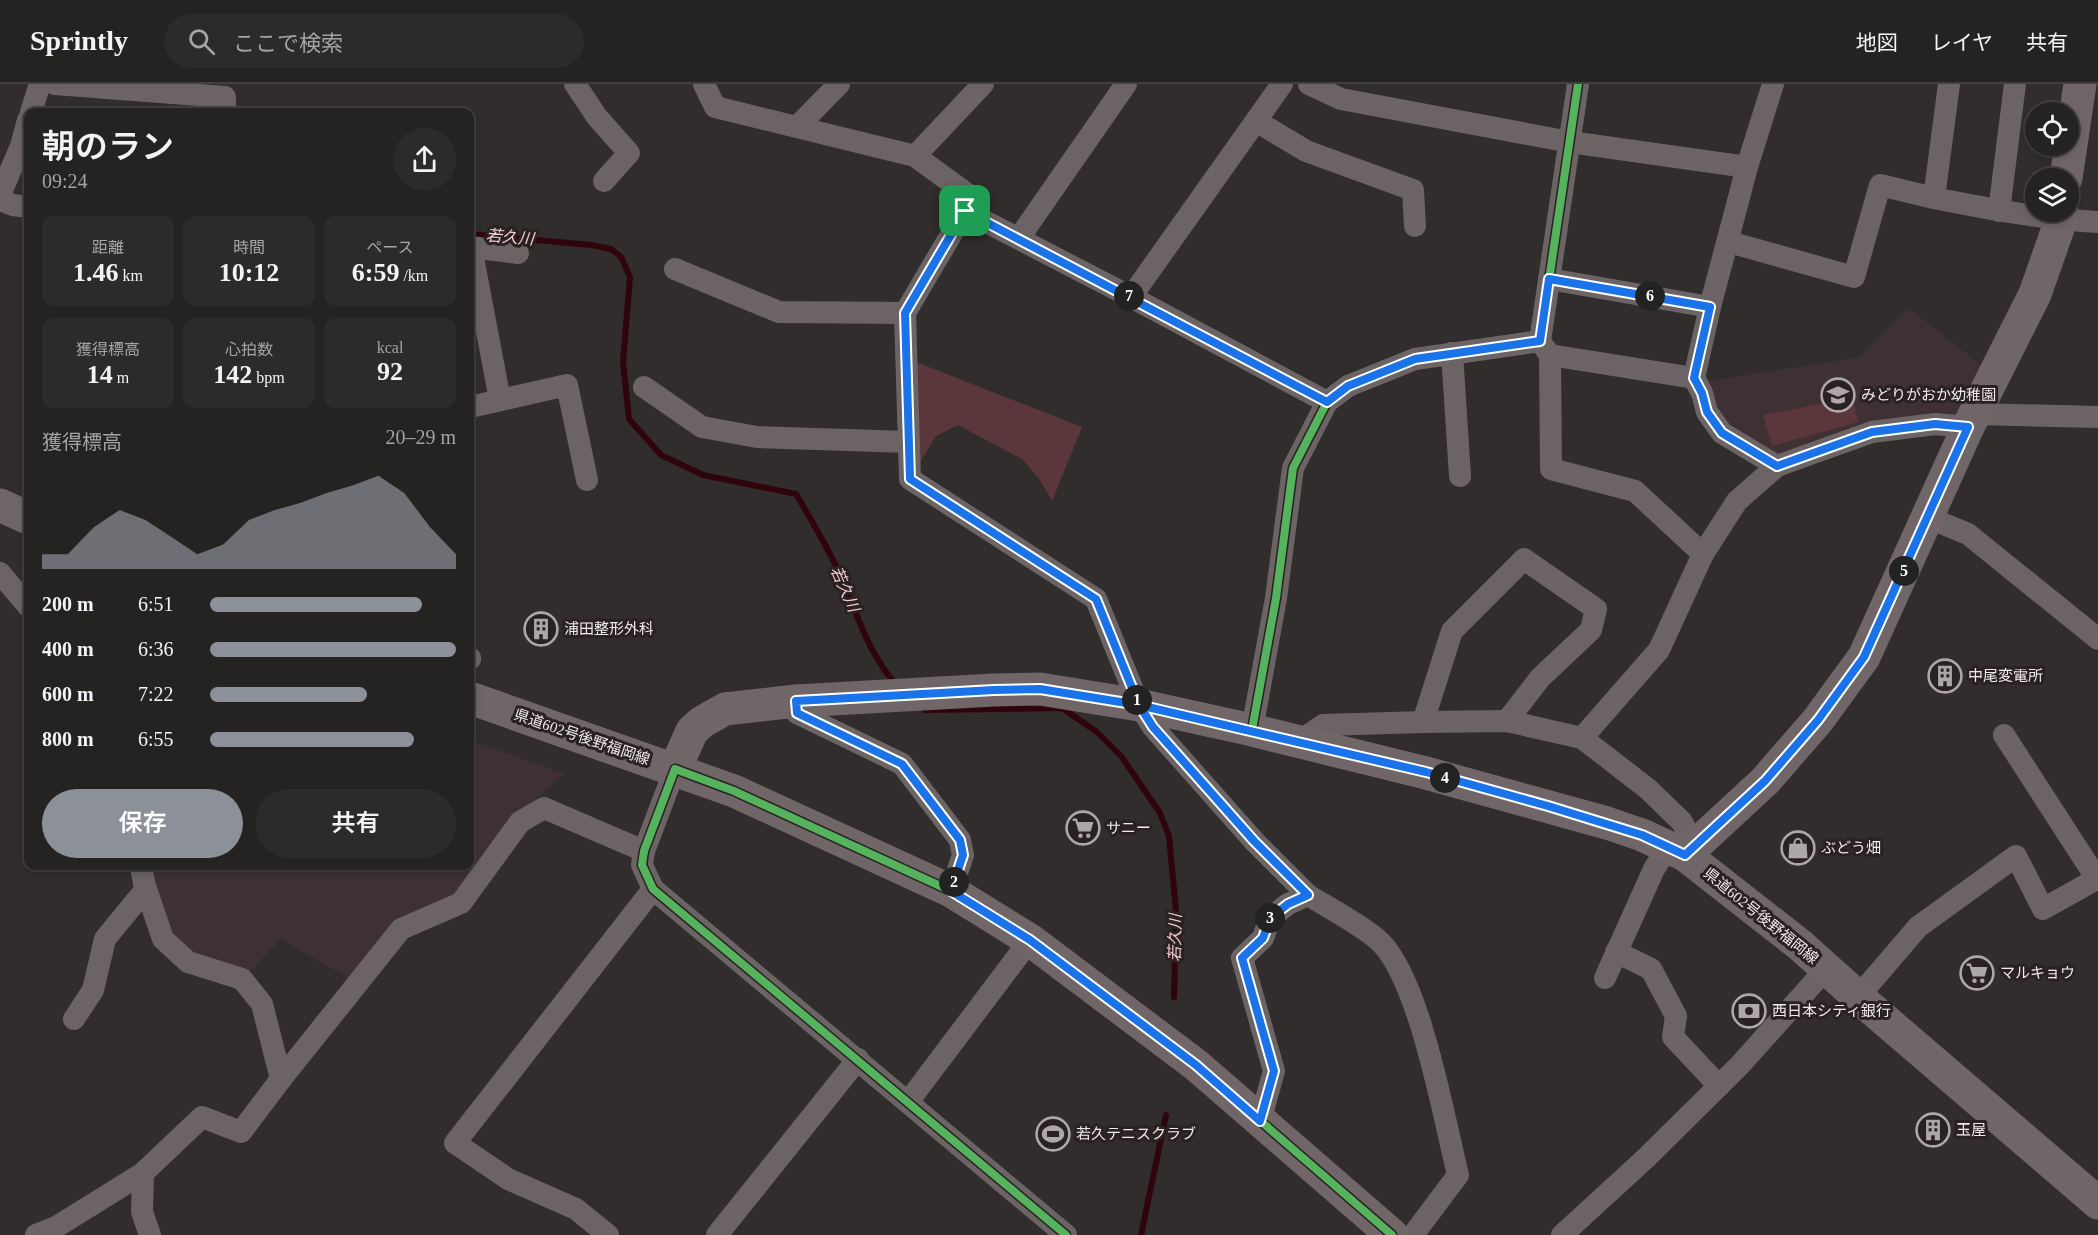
<!DOCTYPE html>
<html lang="ja">
<meta charset="utf-8">
<style>
:root{--surface:#252222;--page:#2d2a2a;--text:#f1f3f6;--muted:#a3a4a5;--line:#423f40;--accent:#8c9099}
body{margin:0;font-family:"Times New Roman","Noto Sans JP",serif;background:var(--page);color:var(--text);height:100vh;display:flex;flex-direction:column;font-size:22px;white-space:nowrap}
*{box-sizing:border-box;margin:0}
p{font-size:20px;color:var(--muted)}
.icon{flex:none;width:33px;height:33px;fill:none;stroke:currentColor;stroke-width:2;stroke-linecap:round;stroke-linejoin:round}
.map{position:relative;flex:1;overflow:hidden}
.drawer{position:absolute;left:24px;top:24px;width:450px;height:762px;display:flex;flex-direction:column;background:var(--surface);border-radius:12px;box-shadow:0 3px 9px #0003,0 0 0 2px var(--line)}
.drawer>*{flex:none}
.buttons{position:absolute;left:2025px;top:18px;display:grid;gap:12px}
.buttons a{display:grid;place-items:center;width:54px;height:54px;border-radius:50%;background:var(--surface);box-shadow:0 3px 9px #0003,0 0 0 2px var(--line);font-size:30px}
.pin{position:absolute;display:grid;place-items:center;width:51px;height:51px;color:#fff;margin:-26px;border-radius:12px;box-shadow:0 3px 9px #0006}
.km{position:absolute;width:30px;height:30px;margin:-15px;border-radius:50%;background:#222;color:#fff;font-size:16px;line-height:30px;text-align:center}
.round{display:grid;place-items:center;flex:none;width:63px;height:63px;border-radius:32px;background:var(--page)}
.headline{display:flex;align-items:center;justify-content:space-between;height:102px;padding:0 18px}
h1{font-size:33px;font-weight:600;line-height:45px}
.metrics{display:grid;grid-template-columns:repeat(3,1fr);gap:9px;height:102px;padding:6px 18px}
.metrics div{display:grid;align-content:center;border-radius:12px;background:var(--page);text-align:center}
.metrics b{font-size:26px;font-weight:600}
.metrics small{font-size:16px;font-weight:400}
.metrics p{font-size:16px}
.chart{height:168px;padding:12px 18px}
.chart p{display:flex;justify-content:space-between}
.chart svg{width:100%;height:108px;margin-top:6px;fill:var(--accent);opacity:.7}
.button{display:flex;gap:12px;margin-top:auto;padding:12px 18px}
.button a{flex:1;height:69px;border-radius:36px;background:var(--accent);color:#fff;font-size:24px;font-weight:600;line-height:69px;text-align:center}
.button a+a{background:var(--page);color:var(--text)}
ul{padding:0 18px;list-style:none;font-size:20px}
li{display:grid;grid-template-columns:96px 72px 1fr;align-items:center;height:45px}
li i{height:15px;border-radius:8px;background:var(--accent)}
header{display:flex;align-items:center;gap:36px;box-sizing:border-box;height:84px;padding:0 30px;background:var(--surface);border-bottom:2px solid var(--line)}
header strong{font-size:28px}
nav{display:flex;gap:33px;margin-inline-start:auto;font-size:21px}
.search{width:420px;height:54px;background:var(--page);display:flex;align-items:center;gap:15px;box-sizing:border-box;padding:0 21px;border-radius:33px;color:var(--muted);font-size:22px}
.map>svg:first-child{display:block}
.built{fill:#3f3133}
.green{fill:#5b373c}
.lines{fill:none;stroke-linecap:round;stroke-linejoin:round}
.stream{stroke:#2f040c;stroke-width:6}
.street{stroke:#6c6464;stroke-width:22}
.secondary{stroke:#706667;stroke-width:33}
.cycleway-casing{stroke:#292122;stroke-width:11}
.cycleway{stroke:#56b35d;stroke-width:8}
.route-casing{stroke:#fff;stroke-width:12}
.route{stroke:#1a73e8;stroke-width:8}
.labels{text-anchor:middle;dominant-baseline:central;stroke-width:6;stroke-linejoin:round;paint-order:stroke}
.poi-label{font-size:15px;fill:#f0ebeb;stroke:#292122;text-anchor:start}
.street-label{font-size:15px;fill:#f0ebeb;stroke:#292122}
.water-label{font-size:16px;font-style:italic;fill:#f3cbcf;stroke:#292122}
</style>
<header>
<strong>Sprintly</strong>
<div class="search"><svg class="icon" aria-label="search" viewBox="0 0 24 24"><circle cx="10" cy="10" r="6"/><path d="M15 15l6 6"/></svg>ここで検索</div>
<nav><a>地図</a><a>レイヤ</a><a>共有</a></nav>
</header>
<div class="map">
<svg width="2098" height="1151" viewBox="0 0 2098 1151">
<rect width="100%" height="100%" fill="#312d2d"/>
<!-- built -->
<g class="built">
<polygon points="1909,224 1982,282 1958,336 1777,375 1725,342 1704,298 1860,273"/>
<polygon points="470,656 564,690 508,739 451,817 394,844 357,899 281,855 246,891 196,872 166,848 145,782 470,782"/>
</g>
<!-- green -->
<g class="green">
<polygon points="906,274 1082,343 1052,417 1040,396 1022,375 958,341 936,352 910,395"/>
<polygon points="1852,314 1858,338 1772,362 1763,331"/>
</g>
<g class="lines">
<!-- stream -->
<g class="stream">
<path d="M470,150L591,161L611,165L621,173L630,193L623,278L629,335L661,371L703,391L796,410C812,437 828,464 841,492C857,529 868,570 896,600"/>
<polyline points="925,626 1062,624 1097,648 1121,672 1160,729 1169,752 1176,827 1174,913"/>
<polyline points="1141,1151 1166,1031"/>
</g>
<!-- street -->
<g class="street">
<polyline points="55,0 225,13 225,28"/>
<polyline points="575,0 597,33 629,69 604,97"/>
<polyline points="704,0 715,23 915,72 974,115 965,127"/>
<polyline points="1309,0 1341,15 1570,58 1747,83 1773,0"/>
<path d="M1949,0L1934,114C1989,125 2042,135 2098,138"/>
<polyline points="31,28 40,0"/>
<polyline points="1256,37 1306,67 1413,106 1415,142"/>
<polyline points="797,43 839,0"/>
<polyline points="915,72 983,0"/>
<polyline points="0,111 21,62 28,36"/>
<polyline points="0,116 13,121 28,123"/>
<polyline points="1999,127 2015,0"/>
<polyline points="1019,154 1126,0"/>
<polyline points="1729,158 1854,193 1880,101 1934,114"/>
<polyline points="470,162 471,163 500,316"/>
<polyline points="471,163 518,169"/>
<polyline points="675,185 779,228 905,229 965,127 1131,213 1282,0"/>
<polyline points="1549,195 1710,223 1747,83"/>
<polyline points="1131,213 1327,318"/>
<polyline points="905,229 910,395 1096,515 1139,621 1153,643 1254,757 1308,811"/>
<polyline points="1541,259 1550,271 1694,294 1710,223"/>
<polyline points="1452,269 1460,392"/>
<polyline points="1550,271 1551,385 1635,407 1703,470 1737,417 1777,382 1872,348 1935,340 1968,343"/>
<polyline points="1694,294 1702,309 1707,328 1722,349 1777,382"/>
<polyline points="644,303 702,343 757,353 908,358"/>
<polyline points="470,323 567,301 587,396"/>
<polyline points="1976,330 2098,333"/>
<polyline points="1927,433 1968,450 2098,555"/>
<polyline points="0,489 28,522"/>
<polyline points="470,574 470,575"/>
<polyline points="796,617 797,629 902,680 960,756 963,771 951,807"/>
<polyline points="1423,638 1452,547 1524,475 1596,525 1591,546 1540,594 1507,637"/>
<polyline points="1252,646 1276,514 1293,384 1327,318 1348,302 1415,275 1540,257 1578,0"/>
<polyline points="2004,651 2097,795"/>
<polyline points="1298,658 1323,641 1423,638 1507,637 1582,654"/>
<polyline points="675,685 644,767 642,781 653,805 1066,1151"/>
<polyline points="1695,763 1682,738 1648,705 1582,654 1659,566 1703,470"/>
<polyline points="141,782 144,799 163,855 188,878 242,895 262,920 281,995 241,1048 202,1033 143,1089 142,1128 150,1151"/>
<polyline points="1616,868 1651,885 1676,932 1673,953 1719,1002"/>
<polyline points="1605,894 1654,785 1668,763"/>
<polyline points="1858,913 1918,843 2016,772 2043,825 2098,794"/>
<polyline points="74,935 93,906 105,855 146,805"/>
<polyline points="281,995 401,845 461,819 520,738 544,724 644,767"/>
<polyline points="908,1018 1030,856"/>
<path d="M1260,1037L1274,987L1242,874L1263,854L1270,834L1288,820L1308,811C1329,824 1359,840 1377,855C1419,890 1444,1035 1458,1091L1413,1151"/>
<polyline points="36,1151 56,1143 143,1089"/>
<polyline points="608,1151 576,1125 508,1095 455,1059 653,805"/>
<polyline points="717,1151 858,975"/>
<polyline points="1562,1151 1646,1074 1739,982 1826,885"/>
</g>
<!-- secondary -->
<g class="secondary">
<polyline points="2066,94 2080,0"/>
<polyline points="0,421 28,434"/>
<polyline points="470,614 734,707 951,807 1030,856 1196,981 1392,1151"/>
<polyline points="675,685 692,647 702,638 725,625 796,617 994,606 1040,605 1139,621 1252,646 1426,689 1607,739 1642,751 1685,771 1800,861 1858,913 2098,1119"/>
<polyline points="1685,771 1765,697 1818,636 1864,573 1968,343 2035,210 2061,136 2062,128"/>
</g>
<defs>
<g id="cycleway">
<polyline points="1252,646 1276,514 1293,384 1327,318 1348,302 1415,275 1540,257 1578,0"/>
<polyline points="1066,1151 653,805 642,781 644,767 675,685 734,707 951,807 1030,856 1196,981 1392,1151"/>
</g>
</defs>
<!-- cycleway casing -->
<use href="#cycleway" class="cycleway-casing"/>
<!-- cycleway -->
<use href="#cycleway" class="cycleway"/>
</g>
<g class="lines">
<defs>
<polyline id="route" points="965,127 905,229 910,395 1096,515 1139,621 1040,605 994,606 796,617 797,629 902,680 960,756 963,771 951,807 1030,856 1196,981 1260,1037 1274,987 1242,874 1263,854 1270,834 1288,820 1308,811 1254,757 1153,643 1139,621 1426,688 1548,722 1642,751 1685,771 1765,697 1818,636 1864,573 1968,343 1935,340 1872,348 1777,382 1722,349 1707,328 1702,309 1694,294 1710,223 1549,195 1540,257 1415,275 1348,302 1327,318 965,127"/>
</defs>
<!-- route casing -->
<use href="#route" class="route-casing"/>
<!-- route -->
<use href="#route" class="route"/>
</g>
<!-- icons -->
<defs>
<symbol id="school-ring" viewBox="-11 -11 22 22"><circle r="9.5" fill="#292122" stroke="#ada8a8" stroke-width="1.5"/><path d="M0-5L7-2L0 1L-7-2ZM-4 1L0 2.5L4 1V4Q0 6-4 4Z" fill="#ada8a8"/></symbol>
<symbol id="building-ring" viewBox="-11 -11 22 22"><circle r="9.5" fill="#292122" stroke="#ada8a8" stroke-width="1.5"/><path d="M-4-6H4V6H1V3H-1V6H-4ZM-2.5-4.3h1.7v1.8h-1.7ZM.8-4.3h1.7v1.8H.8ZM-2.5-1h1.7V.8h-1.7ZM.8-1h1.7V.8H.8Z" fill="#ada8a8"/></symbol>
<symbol id="supermarket-ring" viewBox="-11 -11 22 22"><circle r="9.5" fill="#292122" stroke="#ada8a8" stroke-width="1.5"/><path d="M-6-5.5h2.5l.6 2H6L4.5 2H-2.5L-4.4-4H-6ZM-1.5 3.2a1.3 1.3 0 1 0 .1 0ZM3 3.2a1.3 1.3 0 1 0 .1 0Z" fill="#ada8a8"/></symbol>
<symbol id="shop-ring" viewBox="-11 -11 22 22"><circle r="9.5" fill="#292122" stroke="#ada8a8" stroke-width="1.5"/><path d="M-5-2.5h2.3a2.7 3.5 0 0 1 5.4 0H5L5.5 6h-11ZM-1.5-2.5h3a1.5 2.3 0 0 0-3 0Z" fill="#ada8a8"/></symbol>
<symbol id="bank-ring" viewBox="-11 -11 22 22"><circle r="9.5" fill="#292122" stroke="#ada8a8" stroke-width="1.5"/><path d="M-6-4H6V4H-6ZM0-2.3a2.3 2.3 0 1 0 0 4.6a2.3 2.3 0 1 0 0-4.6Z" fill="#ada8a8"/></symbol>
<symbol id="stadium-ring" viewBox="-11 -11 22 22"><circle r="9.5" fill="#292122" stroke="#ada8a8" stroke-width="1.5"/><path d="M0-5a6.5 5 0 1 0 0 10a6.5 5 0 1 0 0-10ZM-3.5-1.8h7v3.6h-7Z" fill="#ada8a8"/></symbol>
</defs>
<g fill-rule="evenodd">
<use href="#school-ring" x="1819" y="292" width="38" height="38"/>
<use href="#building-ring" x="522" y="526" width="38" height="38"/>
<use href="#building-ring" x="1926" y="573" width="38" height="38"/>
<use href="#supermarket-ring" x="1064" y="725" width="38" height="38"/>
<use href="#shop-ring" x="1779" y="745" width="38" height="38"/>
<use href="#supermarket-ring" x="1958" y="870" width="38" height="38"/>
<use href="#bank-ring" x="1730" y="908" width="38" height="38"/>
<use href="#building-ring" x="1914" y="1027" width="38" height="38"/>
<use href="#stadium-ring" x="1034" y="1031" width="38" height="38"/>
</g>
<g class="labels">
<!-- poi labels -->
<g class="poi-label">
<text x="1861" y="311">みどりがおか幼稚園</text>
<text x="564" y="545">浦田整形外科</text>
<text x="1968" y="592">中尾変電所</text>
<text x="1106" y="744">サニー</text>
<text x="1821" y="764">ぶどう畑</text>
<text x="2000" y="889">マルキョウ</text>
<text x="1772" y="927">西日本シティ銀行</text>
<text x="1956" y="1046">玉屋</text>
<text x="1076" y="1050">若久テニスクラブ</text>
</g>
<!-- street labels -->
<g class="street-label">
<text transform="translate(582 653) rotate(19)">県道602号後野福岡線</text>
<text transform="translate(1761 832) rotate(39)">県道602号後野福岡線</text>
</g>
<!-- water labels -->
<g class="water-label">
<text transform="translate(510 153) rotate(5)">若久川</text>
<text transform="translate(845 505) rotate(66)">若久川</text>
<text transform="translate(1175 854) rotate(-89)">若久川</text>
</g>
</g>
</svg>
<div class="buttons">
<a><svg class="icon" aria-label="locate" viewBox="0 0 24 24"><circle cx="12" cy="12" r="6"/><path d="M12 2v4M12 18v4M2 12h4M18 12h4"/></svg></a>
<a><svg class="icon" aria-label="layers" viewBox="0 0 24 24"><path d="M12 4l9 5-9 5-9-5zM3 14l9 5 9-5"/></svg></a>
</div>
<div class="pin" style="left:965px;top:127px;background:#1e9e55"><svg class="icon" aria-label="arrive" viewBox="0 0 24 24"><path d="M6 21V4h12l-3 4 3 4H6"/></svg></div>
<b class="km" style="left:1137px;top:616px">1</b>
<b class="km" style="left:954px;top:798px">2</b>
<b class="km" style="left:1270px;top:834px">3</b>
<b class="km" style="left:1445px;top:694px">4</b>
<b class="km" style="left:1904px;top:487px">5</b>
<b class="km" style="left:1650px;top:212px">6</b>
<b class="km" style="left:1129px;top:212px">7</b>
<section class="drawer">
<div class="headline"><div><h1>朝のラン</h1><p>09:24</p></div><a class="round"><svg class="icon" aria-label="share" viewBox="0 0 24 24"><path d="M12 15V3M7 8l5-5 5 5M5 13v7h14v-7"/></svg></a></div>
<div class="metrics">
<div><p>距離</p><b>1.46<small> km</small></b></div>
<div><p>時間</p><b>10:12</b></div>
<div><p>ペース</p><b>6:59<small> /km</small></b></div>
</div>
<div class="metrics">
<div><p>獲得標高</p><b>14<small> m</small></b></div>
<div><p>心拍数</p><b>142<small> bpm</small></b></div>
<div><p>kcal</p><b>92</b></div>
</div>
<div class="chart"><p><span>獲得標高</span>20–29 m</p>
<svg viewBox="0 0 160 44" preserveAspectRatio="none"><path d="M0 44V38L10 38L20 27L30 20L40 24L50 31L60 38L70 34L80 24L90 20L100 17L110 13L120 10L130 6L140 13L150 27L160 38V44z"/></svg>
</div>
<ul>
<li><b>200 m</b>6:51<i style="width:86%"></i></li>
<li><b>400 m</b>6:36<i style="width:100%"></i></li>
<li><b>600 m</b>7:22<i style="width:64%"></i></li>
<li><b>800 m</b>6:55<i style="width:83%"></i></li>
</ul>
<div class="button"><a>保存</a><a>共有</a></div>
</section>
</div>
